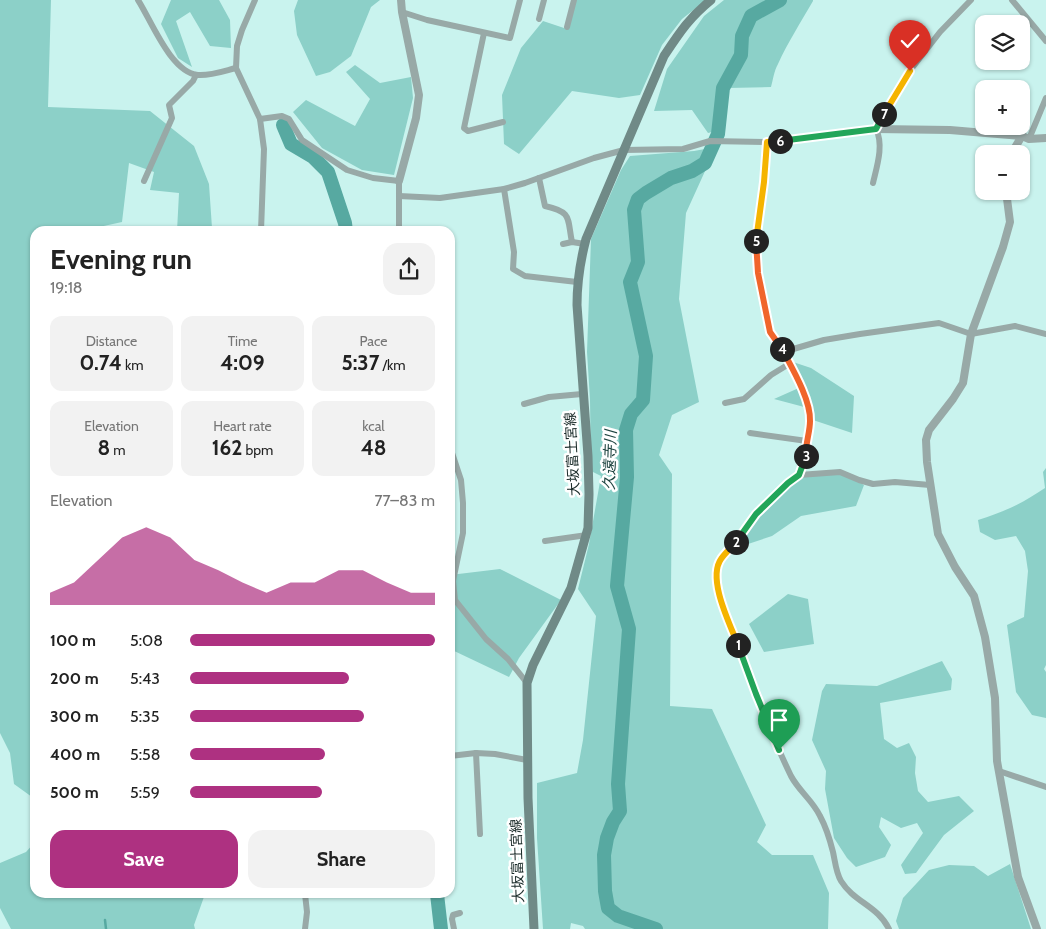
<!DOCTYPE html>
<meta charset="utf-8">
<style>
:root{--surface:#fff;--page:#f2f2f2;--text:#222;--muted:#767676;--accent:#ae3181}
body{margin:0;font-family:Cabin,"Noto Sans JP",sans-serif;background:var(--page);color:var(--text);height:100vh;display:flex;flex-direction:column;font-size:19px;white-space:nowrap}
*{box-sizing:border-box;margin:0}
p{font-size:16px;color:var(--muted)}
.icon{flex:none;width:28px;height:28px;fill:none;stroke:currentColor;stroke-width:2;stroke-linecap:round;stroke-linejoin:round}
.map{position:relative;flex:1;overflow:hidden}
.side{position:absolute;left:30px;top:226px;width:425px;height:672px;display:flex;flex-direction:column;background:var(--surface);border-radius:15px;box-shadow:0 1px 4px #0004}
.side>*{flex:none}
.fabs{position:absolute;left:975px;top:15px;display:grid;gap:10px}
.fabs a{display:grid;place-items:center;width:55px;height:55px;border-radius:10px;background:var(--surface);box-shadow:0 1px 4px #0004;font-size:25px}
.pin{position:absolute;display:grid;place-items:center;width:42px;height:42px;color:#fff;margin:-51px -21px;border-radius:50% 50% 50% 0;rotate:-45deg;box-shadow:0 0 5px #0007}
.pin .icon{rotate:45deg}
.km{position:absolute;width:25px;height:25px;margin:-12px;border-radius:50%;background:#222;color:#fff;font-size:14px;line-height:25px;text-align:center}
.round{display:grid;place-items:center;flex:none;width:52px;height:52px;border-radius:15px;background:var(--page)}
.head{display:flex;align-items:center;justify-content:space-between;height:85px;padding:0 20px}
h1{font-size:28px;font-weight:700;line-height:38px}
.metrics{display:grid;grid-template-columns:repeat(3,1fr);gap:8px;height:85px;padding:5px 20px}
.metrics div{display:grid;align-content:center;border-radius:12px;background:var(--page);text-align:center}
.metrics b{font-size:21px;font-weight:700}
.metrics small{font-size:14px;font-weight:400}
.metrics p{font-size:14px}
.chart{height:140px;padding:10px 20px}
.chart p{display:flex;justify-content:space-between}
.chart svg{width:100%;height:90px;margin-top:5px;fill:var(--accent);opacity:.7}
.action{display:flex;gap:10px;margin-top:auto;padding:10px 20px}
.action a{flex:1;height:58px;border-radius:15px;background:var(--accent);color:#fff;font-size:20px;font-weight:700;line-height:58px;text-align:center}
.action a+a{background:var(--page);color:var(--text)}
ul{padding:0 20px;list-style:none;font-size:16px}
li{display:grid;grid-template-columns:80px 60px 1fr;align-items:center;height:38px}
li i{height:12px;border-radius:6px;background:var(--accent)}
.map>svg:first-child{display:block}
.green{fill:#8cd0c8}
.lines{fill:none;stroke-linecap:round;stroke-linejoin:round}
.stream{stroke:#57a9a1;stroke-width:2.5}
.river{stroke:#57a9a1;stroke-width:14}
.minor{stroke:#98a9a7;stroke-width:6}
.tertiary{stroke:#98a9a7;stroke-width:8}
.secondary{stroke:#708a87;stroke-width:9}
.split-1-casing{stroke:#fff;stroke-width:10}
.split-2-casing{stroke:#fff;stroke-width:10}
.split-3-casing{stroke:#fff;stroke-width:10}
.split-4-casing{stroke:#fff;stroke-width:10}
.split-5-casing{stroke:#fff;stroke-width:10}
.split-6-casing{stroke:#fff;stroke-width:10}
.split-7-casing{stroke:#fff;stroke-width:10}
.split-8-casing{stroke:#fff;stroke-width:10}
.split-1{stroke:#22a559;stroke-width:6}
.split-2{stroke:#f5b400;stroke-width:6}
.split-3{stroke:#22a559;stroke-width:6}
.split-4{stroke:#f0652b;stroke-width:6}
.split-5{stroke:#f0652b;stroke-width:6}
.split-6{stroke:#f5b400;stroke-width:6}
.split-7{stroke:#22a559;stroke-width:6}
.split-8{stroke:#f5b400;stroke-width:6}
.labels{text-anchor:middle;dominant-baseline:central;stroke-width:5;stroke-linejoin:round;paint-order:stroke}
.street-label{font-size:14px;fill:#192a28;stroke:#fff}
.water-label{font-size:15px;font-style:italic;fill:#1e4440;stroke:#fff}
</style>
<div class="map">
<svg width="1046" height="929" viewBox="0 0 1046 929">
<rect width="100%" height="100%" fill="#c9f3ee"/>
<!-- green -->
<g class="green">
<polygon points="0,0 51,0 48,107 150,111 194,146 209,184 212,228 206,231 177,231 179,193 150,190 154,172 129,163 122,222 90,229 90,231 35,231 35,808 32,797 14,784 10,753 0,733"/>
<polygon points="171,0 219,0 230,20 231,48 210,46 190,12 176,21 192,67 178,58 161,24"/>
<polygon points="298,0 380,0 371,7 351,56 330,72 316,76 297,35 294,11"/>
<polygon points="576,0 706,0 682,19 662,45 640,95 619,98 572,91 519,154 504,144 502,95 521,48 543,21 567,29"/>
<path d="M724,0H813V1C801,22 788,42 778,64C774,71 773,80 771,87L728,88L725,129L708,133L692,110L654,111L667,69L704,16Z"/>
<polygon points="355,65 380,83 411,77 413,98 394,175 362,170 322,148 293,112 306,100 355,126 370,99 346,72"/>
<polygon points="716,147 686,213 679,299 699,402 672,415 659,455 672,474 670,706 712,709 766,825 757,842 772,855 813,855 829,893 828,929 585,929 583,926 571,923 570,929 543,929 537,838 537,783 577,773 583,740 596,616 578,589 589,544 601,476 591,471 590,400 587,352 591,239 621,170 630,156 694,151"/>
<polygon points="787,360 811,368 854,396 852,433 813,420 808,408 774,399 801,387"/>
<path d="M1046,468V665L1044,669L1046,672V718L1032,715L1016,692L1007,625L1024,617L1028,571L1025,551L1016,536L995,540L980,532L978,520C1004,512 1023,503 1045,488L1043,472Z"/>
<polygon points="840,472 864,485 856,506 801,516 772,536 736,548 756,514 797,476"/>
<polygon points="500,569 561,600 519,658 509,677 450,649 450,575"/>
<polygon points="788,594 808,599 814,644 764,652 749,624"/>
<polygon points="942,661 952,679 951,690 880,703 884,739 897,748 909,743 916,757 915,773 918,791 928,802 959,796 974,811 944,835 916,873 905,874 901,865 923,833 917,823 901,828 881,817 879,827 891,845 885,857 856,867 847,858 834,838 825,789 826,771 812,740 822,691 826,684 877,686"/>
<polygon points="35,842 35,894 205,894 194,925 195,929 11,929 0,908 0,863 26,852"/>
<polygon points="1010,864 1031,929 899,929 896,921 903,898 929,870 949,865 974,866 988,876"/>
</g>
<g class="lines">
<!-- stream -->
<polyline class="stream" points="105,920 106,929"/>
<!-- river -->
<g class="river">
<polyline points="283,125 291,144 313,157 328,172 345,223 346,231"/>
<polyline points="437,894 441,929"/>
<polyline points="656,929 618,916 608,908 605,891 604,855 607,838 613,822 620,811 618,784 629,629 617,586 627,477 626,430 631,414 643,400 646,356 630,282 638,262 634,210 638,199 646,193 671,178 692,171 705,163 718,134 723,88 741,55 742,36 751,16 780,0"/>
</g>
<!-- minor -->
<g class="minor">
<path d="M138,0C151,20 171,73 198,75C210,76 224,71 236,68"/>
<polyline points="255,0 242,30 237,46 236,68 260,119 264,149 261,231"/>
<polyline points="1012,0 1046,41"/>
<polyline points="402,12 427,20 510,38 520,0"/>
<polyline points="539,19 544,0"/>
<polyline points="567,27 574,0"/>
<polyline points="484,33 464,128 468,131 503,122"/>
<polyline points="260,119 282,116 289,119 302,140 347,170 373,178 399,181 399,231"/>
<polyline points="876,129 905,77 940,32 971,0"/>
<polyline points="1029,139 1046,98"/>
<path d="M767,142L764,183L756,234L755,249L758,273L770,332L799,381L808,408L810,420L806,456L799,475L788,483L756,514L741,536L720,560L716,573L718,588C739,651 762,716 791,776C799,791 813,801 820,816C826,827 830,840 833,852C835,861 836,873 841,881C854,902 878,906 889,929"/>
<path d="M539,178L545,206C573,212 567,219 572,242"/>
<polyline points="144,181 172,118 169,105 193,81 196,75"/>
<path d="M873,183C877,166 884,145 876,129"/>
<polyline points="504,189 514,252 513,269 525,276 577,282"/>
<polyline points="399,196 440,198 504,189 525,183 594,158 624,150 683,149 710,141 767,142 876,129"/>
<polyline points="563,244 572,242 585,244"/>
<polyline points="783,352 824,340 860,334 939,323 971,334 1015,326 1046,334"/>
<polyline points="725,403 744,399 771,375 789,364"/>
<polyline points="524,404 549,397 582,394"/>
<polyline points="750,433 807,441"/>
<polyline points="450,447 461,480 463,503 463,533 453,581 455,600 486,639 508,659 527,683"/>
<polyline points="799,475 840,472 859,480 873,484 895,482 930,485"/>
<polyline points="545,541 587,535"/>
<polyline points="476,753 480,834"/>
<polyline points="450,756 476,753 495,754 527,760"/>
<polyline points="999,771 1046,787"/>
<polyline points="305,929 307,912 305,894"/>
<polyline points="454,929 452,919 453,915 460,913"/>
</g>
<!-- tertiary -->
<g class="tertiary">
<polyline points="876,129 950,130 1022,136 1029,139 1046,138"/>
<polyline points="1011,154 1022,136"/>
<polyline points="399,181 416,118 419,95 402,12 401,0"/>
<polyline points="1006,191 1010,222 1003,247 971,334 963,383 953,399 929,430 926,440 927,462 938,534 955,567 974,596 985,637 995,698 997,761 1018,877 1037,929"/>
</g>
<!-- secondary -->
<path class="secondary" d="M534,929L528,798L527,683L533,665L571,588L588,528L589,494L588,456L577,305C577,282 580,262 586,239L664,56C680,32 689,18 711,0"/>
</g>
<g class="lines">
<defs>
<polyline id="split-1" points="738,645 756,694 779,750"/>
<path id="split-2" d="M736,542C731,548 725,553 721,559C707,579 730,624 738,645"/>
<polyline id="split-3" points="736,542 756,514 788,483 799,475 806,456"/>
<path id="split-4" d="M782,349C792,368 811,400 810,421C810,433 805,444 806,456"/>
<polyline id="split-5" points="756,241 758,273 770,332 782,349"/>
<polyline id="split-6" points="756,241 764,182 767,142 780,141"/>
<polyline id="split-7" points="780,141 876,129 884,114"/>
<polyline id="split-8" points="884,114 910,71"/>
</defs>
<!-- split-1 casing -->
<use href="#split-1" class="split-1-casing"/>
<!-- split-2 casing -->
<use href="#split-2" class="split-2-casing"/>
<!-- split-3 casing -->
<use href="#split-3" class="split-3-casing"/>
<!-- split-4 casing -->
<use href="#split-4" class="split-4-casing"/>
<!-- split-5 casing -->
<use href="#split-5" class="split-5-casing"/>
<!-- split-6 casing -->
<use href="#split-6" class="split-6-casing"/>
<!-- split-7 casing -->
<use href="#split-7" class="split-7-casing"/>
<!-- split-8 casing -->
<use href="#split-8" class="split-8-casing"/>
<!-- split-1 -->
<use href="#split-1" class="split-1"/>
<!-- split-2 -->
<use href="#split-2" class="split-2"/>
<!-- split-3 -->
<use href="#split-3" class="split-3"/>
<!-- split-4 -->
<use href="#split-4" class="split-4"/>
<!-- split-5 -->
<use href="#split-5" class="split-5"/>
<!-- split-6 -->
<use href="#split-6" class="split-6"/>
<!-- split-7 -->
<use href="#split-7" class="split-7"/>
<!-- split-8 -->
<use href="#split-8" class="split-8"/>
</g>
<g class="labels">
<!-- street labels -->
<g class="street-label">
<text transform="translate(572 454) rotate(-93)">大坂富士宮線</text>
<text transform="translate(517 861) rotate(-92)">大坂富士宮線</text>
</g>
<!-- water labels -->
<g class="water-label">
<text transform="translate(610 460) rotate(-88)">久遠寺川</text>
</g>
</g>
</svg>
<div class="fabs">
<a><svg class="icon" aria-label="layers" viewBox="0 0 24 24"><path d="M12 4l9 5-9 5-9-5zM3 14l9 5 9-5"/></svg></a>
<a>+</a>
<a>−</a>
</div>
<div class="pin" style="left:779px;top:750px;background:#1e9e55"><svg class="icon" aria-label="arrive" viewBox="0 0 24 24"><path d="M6 21V4h12l-3 4 3 4H6"/></svg></div>
<div class="pin" style="left:910px;top:71px;background:#d93025"><svg class="icon" aria-label="check" viewBox="0 0 24 24"><path d="M5 12l5 5 9-10"/></svg></div>
<b class="km" style="left:738px;top:645px">1</b>
<b class="km" style="left:736px;top:542px">2</b>
<b class="km" style="left:806px;top:456px">3</b>
<b class="km" style="left:782px;top:349px">4</b>
<b class="km" style="left:756px;top:241px">5</b>
<b class="km" style="left:780px;top:141px">6</b>
<b class="km" style="left:884px;top:114px">7</b>
<section class="side">
<div class="head"><div><h1>Evening run</h1><p>19:18</p></div><a class="round"><svg class="icon" aria-label="share" viewBox="0 0 24 24"><path d="M12 15V3M7 8l5-5 5 5M5 13v7h14v-7"/></svg></a></div>
<div class="metrics">
<div><p>Distance</p><b>0.74<small> km</small></b></div>
<div><p>Time</p><b>4:09</b></div>
<div><p>Pace</p><b>5:37<small> /km</small></b></div>
</div>
<div class="metrics">
<div><p>Elevation</p><b>8<small> m</small></b></div>
<div><p>Heart rate</p><b>162<small> bpm</small></b></div>
<div><p>kcal</p><b>48</b></div>
</div>
<div class="chart"><p><span>Elevation</span>77–83 m</p>
<svg viewBox="0 0 160 44" preserveAspectRatio="none"><path d="M0 44V38L10 33L20 22L30 11L40 6L50 11L60 22L70 27L80 33L90 38L100 33L110 33L120 27L130 27L140 33L150 38L160 38V44z"/></svg>
</div>
<ul>
<li><b>100 m</b>5:08<i style="width:100%"></i></li>
<li><b>200 m</b>5:43<i style="width:65%"></i></li>
<li><b>300 m</b>5:35<i style="width:71%"></i></li>
<li><b>400 m</b>5:58<i style="width:55%"></i></li>
<li><b>500 m</b>5:59<i style="width:54%"></i></li>
</ul>
<div class="action"><a>Save</a><a>Share</a></div>
</section>
</div>
